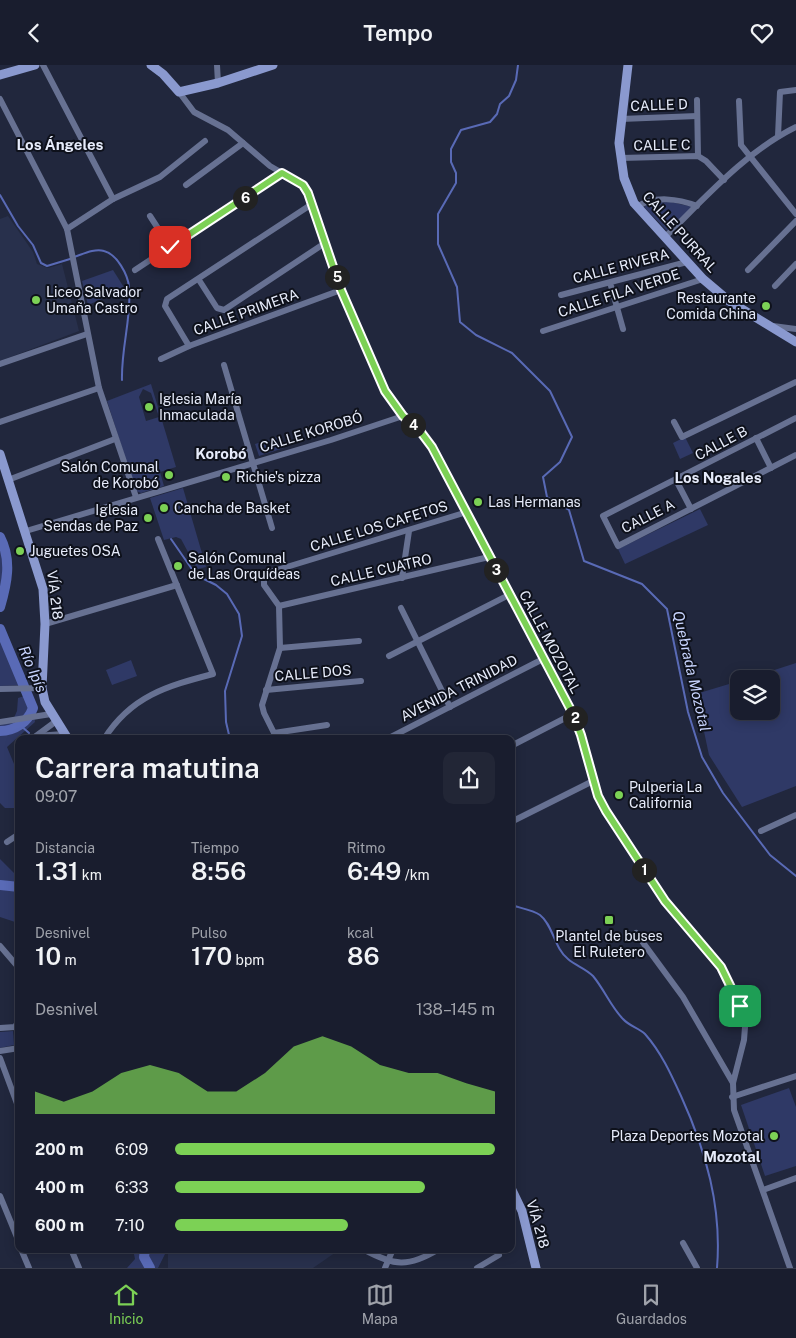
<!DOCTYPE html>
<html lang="es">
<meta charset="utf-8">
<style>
:root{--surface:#191d2e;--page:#222636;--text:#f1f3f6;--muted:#9fa2aa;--line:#373b4a;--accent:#7cd155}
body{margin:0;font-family:"Public Sans",sans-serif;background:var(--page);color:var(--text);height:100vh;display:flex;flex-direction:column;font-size:19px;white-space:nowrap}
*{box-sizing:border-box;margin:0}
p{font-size:16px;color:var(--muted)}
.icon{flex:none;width:28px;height:28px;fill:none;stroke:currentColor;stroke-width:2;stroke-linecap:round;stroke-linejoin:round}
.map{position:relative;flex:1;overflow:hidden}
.drawer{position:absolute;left:15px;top:670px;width:500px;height:518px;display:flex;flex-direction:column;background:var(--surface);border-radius:10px;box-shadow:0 2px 12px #0003,0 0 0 1px var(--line)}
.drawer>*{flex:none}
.buttons{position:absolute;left:730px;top:605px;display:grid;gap:10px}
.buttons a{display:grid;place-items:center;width:50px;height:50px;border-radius:10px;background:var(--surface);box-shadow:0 2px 12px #0003,0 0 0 1px var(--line);font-size:25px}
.pin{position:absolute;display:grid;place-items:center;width:42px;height:42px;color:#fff;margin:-21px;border-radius:10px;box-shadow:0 2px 8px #0006}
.km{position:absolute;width:25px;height:25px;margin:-12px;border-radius:50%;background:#222;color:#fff;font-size:14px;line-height:25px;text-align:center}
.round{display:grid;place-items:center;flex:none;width:52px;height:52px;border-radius:10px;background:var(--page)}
.head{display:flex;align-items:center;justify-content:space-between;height:85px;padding:0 20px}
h1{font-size:28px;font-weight:600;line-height:38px}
.stats{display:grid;grid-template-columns:repeat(3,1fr);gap:8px;height:85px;padding:5px 20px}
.stats div{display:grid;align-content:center}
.stats b{font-size:25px;font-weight:600}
.stats small{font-size:14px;font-weight:400}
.stats p{font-size:14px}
.chart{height:140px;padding:10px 20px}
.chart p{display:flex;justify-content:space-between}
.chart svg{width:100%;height:90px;margin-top:5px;fill:var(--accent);opacity:.7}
ul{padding:0 20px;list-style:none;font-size:16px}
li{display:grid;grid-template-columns:80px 60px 1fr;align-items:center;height:38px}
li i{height:12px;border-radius:6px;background:var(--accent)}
header{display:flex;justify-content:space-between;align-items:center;height:65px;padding:0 20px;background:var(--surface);font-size:22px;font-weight:600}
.tabs{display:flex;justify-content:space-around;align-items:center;height:70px;border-top:1px solid var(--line);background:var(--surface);font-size:14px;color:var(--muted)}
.tabs a{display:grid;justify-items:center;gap:2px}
.tabs .active{color:var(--accent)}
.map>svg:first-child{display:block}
.built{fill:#28304c}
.green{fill:#2f3966;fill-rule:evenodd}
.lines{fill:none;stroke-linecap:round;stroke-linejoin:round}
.stream{stroke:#596ab6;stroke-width:2}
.river{stroke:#596ab6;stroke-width:10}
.street{stroke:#677192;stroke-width:6}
.secondary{stroke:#8a99cf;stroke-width:9}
.route-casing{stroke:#fff;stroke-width:10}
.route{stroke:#7cd155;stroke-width:6}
.poi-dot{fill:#7cd155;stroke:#0e111b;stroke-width:2}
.labels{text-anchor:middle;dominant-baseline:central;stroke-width:4;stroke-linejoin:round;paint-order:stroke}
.street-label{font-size:14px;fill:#e7ecfb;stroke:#0e111b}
.poi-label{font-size:14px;fill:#e7ecfb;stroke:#0e111b;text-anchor:start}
.neighbourhood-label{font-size:15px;font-weight:bold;fill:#e7ecfb;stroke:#0e111b}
.water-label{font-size:15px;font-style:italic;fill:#c7d3fd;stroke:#0e111b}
</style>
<header><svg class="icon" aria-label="back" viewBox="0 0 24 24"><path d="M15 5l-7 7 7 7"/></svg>Tempo<svg class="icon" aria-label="heart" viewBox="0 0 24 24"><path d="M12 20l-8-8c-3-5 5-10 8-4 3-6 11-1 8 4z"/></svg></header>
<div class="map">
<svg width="796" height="1203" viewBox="0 0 796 1203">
<rect width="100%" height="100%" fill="#21273d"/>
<!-- built -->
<g class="built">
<polygon points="8,151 33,187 37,199 48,203 62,199 79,266 0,296 0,154"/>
<polygon points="168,1184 338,1184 339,1185 313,1203 168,1203"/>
</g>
<!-- green -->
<g class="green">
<polygon points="671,137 693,142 667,166 644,142 650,138"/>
<polygon points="113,205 125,224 88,240 82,216"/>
<path d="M151,319L176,402L160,407L164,421L141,428L136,426L107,336ZM143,324L151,328L159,352L146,356L139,332Z"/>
<polygon points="281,371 284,383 259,391 255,379"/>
<polygon points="685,372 693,388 680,394 673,378"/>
<polygon points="183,423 206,502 198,504 195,500 181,474 176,472 164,475 150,433"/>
<polygon points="700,444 708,460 625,499 618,484"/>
<path d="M0,472C11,493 9,515 0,536Z"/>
<path d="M0,560C12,579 17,601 28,620L0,621Z"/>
<polygon points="131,595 137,611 112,620 106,605"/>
<polygon points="796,598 796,721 742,742 709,690 696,629 739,616 739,646 771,646 771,614 746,614"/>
<polygon points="31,629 35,657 7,682 19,711 19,743 5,743 0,738 0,660 13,655 17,646 18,633"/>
<polygon points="0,794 19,813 19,863 15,857 0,852"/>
<polygon points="13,966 14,980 0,983 0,967"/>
<polygon points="789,1023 796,1042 796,1101 765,1111 741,1040"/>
<polygon points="133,1184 185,1184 165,1189 158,1203 127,1203 135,1194"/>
</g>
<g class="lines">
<!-- stream -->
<g class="stream">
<polyline points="518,0 516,15 509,31 500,39 497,49 490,57 461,65 451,84 451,97 456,108 456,118 438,149 438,179 457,222 460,257 476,270 512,288 550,326 572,372 560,397 543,412 547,432 569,445 584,496 642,519 667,544 688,647 702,692 723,728 770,790 796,811"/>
<polyline points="0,130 18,161 33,180 41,198 47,201 70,194"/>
<path d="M74,192C83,189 95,183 104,186C117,189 128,210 129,222C132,251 121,283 122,315"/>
<polyline points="171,474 196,510 216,520 227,529 239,549 242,571 225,626 226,657 230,674"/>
<polyline points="20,660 29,668"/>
<path d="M511,840C520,843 533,845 540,850C553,860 554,883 568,894C576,901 585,903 593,911C604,924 611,942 623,954C629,961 639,963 645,969C661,987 671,1009 681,1031C706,1086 722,1142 717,1203"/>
</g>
<!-- river -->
<g class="river">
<path d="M0,472C12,495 7,518 0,542"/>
<path d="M0,564L33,643C28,657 15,666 0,666"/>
<polyline points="0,820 19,822"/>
<polyline points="145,1184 144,1192 150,1203"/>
</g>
<!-- street -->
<g class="street">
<polyline points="43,0 113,134"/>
<polyline points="217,0 218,18"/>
<polyline points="179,27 194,47 228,65 270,101 303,120 308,128 341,225 385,326 403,351 420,366 432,382 573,649 581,670 598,731 606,746 665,836 721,902 740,941 745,962 744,975 733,1018 734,1045 790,1203"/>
<polyline points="0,34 67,164 99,323 136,432"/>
<polyline points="697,35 698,91"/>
<polyline points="739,36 741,80 796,149"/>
<polyline points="621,54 697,51"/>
<polyline points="778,71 780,27 796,25"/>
<polyline points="621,93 698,91 706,96 724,115"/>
<polyline points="186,120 243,78"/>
<path d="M637,142C654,130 679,134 697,141"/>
<polyline points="150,151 170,182"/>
<polyline points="67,164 113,134 160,112 205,76"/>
<path d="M665,172C705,133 745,87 796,62"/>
<polyline points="135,205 282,108"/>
<polyline points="748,205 796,156"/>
<polyline points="199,215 217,243 224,245 325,178"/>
<polyline points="611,221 623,264"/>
<polyline points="775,221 796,199"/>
<polyline points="561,230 687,197"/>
<polyline points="773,261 796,264"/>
<polyline points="543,266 703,214"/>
<polyline points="189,281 165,241 167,234 312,139"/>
<polyline points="161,294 189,281 341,225"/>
<polyline points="0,299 87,269"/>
<polyline points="224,300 272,463"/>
<polyline points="796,353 603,451 618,481 796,390"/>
<polyline points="0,357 99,323"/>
<polyline points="674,357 682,372 796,317"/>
<polyline points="756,373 771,403"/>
<polyline points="8,415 115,374"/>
<polyline points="676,415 691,444"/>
<polyline points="26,466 331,375 403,351"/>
<polyline points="402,513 409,466"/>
<polyline points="279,541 489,492"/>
<polyline points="401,543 450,642"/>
<polyline points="45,559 177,520"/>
<polyline points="280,583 359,576"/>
<polyline points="389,591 509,530"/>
<polyline points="0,624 42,623"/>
<polyline points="266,625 361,616"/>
<polyline points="0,657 51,649"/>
<polyline points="274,668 327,660"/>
<polyline points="37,671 63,669"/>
<polyline points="32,674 55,657"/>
<path d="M104,674C131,631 167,621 213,609L158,474"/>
<polyline points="277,674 264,648 262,640 280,583 279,541 264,520 264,511 267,508 467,447"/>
<polyline points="387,674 543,594"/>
<polyline points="511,681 573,649"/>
<polyline points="511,757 593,716"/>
<polyline points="761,766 796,750"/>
<polyline points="7,777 19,769"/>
<polyline points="636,868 683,932 733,1018"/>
<polyline points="0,881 19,903"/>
<polyline points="0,963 15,962 19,955"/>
<polyline points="0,986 19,983"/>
<polyline points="0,993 19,1044"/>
<polyline points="732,1032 796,1011"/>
<polyline points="763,1125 796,1113"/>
<polyline points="0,1131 19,1177"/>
<polyline points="683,1178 697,1203"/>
<polyline points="21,1184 29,1203"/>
<polyline points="71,1184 79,1203"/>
<path d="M363,1184C394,1201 408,1203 439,1184"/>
<polyline points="385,1203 393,1184"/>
<polyline points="477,1203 499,1190"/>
</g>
<!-- secondary -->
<g class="secondary">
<polyline points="151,0 163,9 179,27 218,18 273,0"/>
<polyline points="628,0 619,78 624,113 634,138 703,214 729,236 796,277"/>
<polyline points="0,10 35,0"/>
<polyline points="0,389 43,524 45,559 42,623 45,637 68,674"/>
<polyline points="511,1123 522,1146 536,1203"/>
</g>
</g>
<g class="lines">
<defs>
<polyline id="route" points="170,182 282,108 303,120 308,128 341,225 385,326 403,351 420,366 432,382 573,649 581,670 598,731 606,746 665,836 721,902 740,941"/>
</defs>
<!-- route casing -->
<use href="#route" class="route-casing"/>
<!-- route -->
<use href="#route" class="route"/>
</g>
<!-- markers -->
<g class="poi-dot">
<circle cx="36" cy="235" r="5"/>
<circle cx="766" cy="241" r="5"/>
<circle cx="149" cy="342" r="5"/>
<circle cx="169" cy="410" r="5"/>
<circle cx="226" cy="412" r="5"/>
<circle cx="478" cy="437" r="5"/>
<circle cx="164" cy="443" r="5"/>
<circle cx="148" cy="453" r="5"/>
<circle cx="20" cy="486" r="5"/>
<circle cx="178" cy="501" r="5"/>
<circle cx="619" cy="730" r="5"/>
<rect x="604" y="850" width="10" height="10" rx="2.5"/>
<circle cx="774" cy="1071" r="5"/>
</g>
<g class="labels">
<!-- street labels -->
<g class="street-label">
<text transform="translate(659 40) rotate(-2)">CALLE D</text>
<text transform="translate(662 80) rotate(-1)">CALLE C</text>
<text transform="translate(680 167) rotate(48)">CALLE PURRAL</text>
<text transform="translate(621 201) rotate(-15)">CALLE RIVERA</text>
<text transform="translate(619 228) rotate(-18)">CALLE FILA VERDE</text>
<text transform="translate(246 247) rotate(-20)">CALLE PRIMERA</text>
<text transform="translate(311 367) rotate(-17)">CALLE KOROBÓ</text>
<text transform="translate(721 378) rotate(-28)">CALLE B</text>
<text transform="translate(648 451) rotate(-27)">CALLE A</text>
<text transform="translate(379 461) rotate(-17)">CALLE LOS CAFETOS</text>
<text transform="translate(381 505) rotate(-13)">CALLE CUATRO</text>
<text transform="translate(55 530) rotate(83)">VÍA 218</text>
<text transform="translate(550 577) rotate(62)">CALLE MOZOTAL</text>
<text transform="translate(313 608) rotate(-5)">CALLE DOS</text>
<text transform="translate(459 623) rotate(-27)">AVENIDA TRINIDAD</text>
<text transform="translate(538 1159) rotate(74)">VÍA 218</text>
</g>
<!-- poi labels -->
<g class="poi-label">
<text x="46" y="227">Liceo Salvador<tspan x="46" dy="16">Umaña Castro</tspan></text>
<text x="756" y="233" text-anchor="end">Restaurante<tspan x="756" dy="16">Comida China</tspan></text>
<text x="159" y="334">Iglesia María<tspan x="159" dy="16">Inmaculada</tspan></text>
<text x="159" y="402" text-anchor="end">Salón Comunal<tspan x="159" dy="16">de Korobó</tspan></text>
<text x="236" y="412">Richie's pizza</text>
<text x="488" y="437">Las Hermanas</text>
<text x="174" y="443">Cancha de Basket</text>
<text x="138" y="445" text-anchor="end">Iglesia<tspan x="138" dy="16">Sendas de Paz</tspan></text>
<text x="30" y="486">Juguetes OSA</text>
<text x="188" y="493">Salón Comunal<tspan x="188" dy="16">de Las Orquídeas</tspan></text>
<text x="629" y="722">Pulperia La<tspan x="629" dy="16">California</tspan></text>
<text x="609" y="871" text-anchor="middle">Plantel de buses<tspan x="609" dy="16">El Ruletero</tspan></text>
<text x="764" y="1071" text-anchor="end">Plaza Deportes Mozotal</text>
</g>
<!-- neighbourhood labels -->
<g class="neighbourhood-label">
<text x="60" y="79">Los Ángeles</text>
<text x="221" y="388">Korobó</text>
<text x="718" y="412">Los Nogales</text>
<text x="732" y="1091">Mozotal</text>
</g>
<!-- water labels -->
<g class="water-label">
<text transform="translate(33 604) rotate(67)">Río Ipís</text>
<text transform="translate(692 606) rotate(77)">Quebrada Mozotal</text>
</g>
</g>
</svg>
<div class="buttons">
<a><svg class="icon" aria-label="layers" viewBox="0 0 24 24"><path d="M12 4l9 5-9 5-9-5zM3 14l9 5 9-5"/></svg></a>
</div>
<div class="pin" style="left:740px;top:941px;background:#1e9e55"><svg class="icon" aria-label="arrive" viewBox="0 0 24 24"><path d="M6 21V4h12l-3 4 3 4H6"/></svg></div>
<div class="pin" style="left:170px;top:182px;background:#d93025"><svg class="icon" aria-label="check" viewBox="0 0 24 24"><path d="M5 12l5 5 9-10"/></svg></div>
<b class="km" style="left:644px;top:805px">1</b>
<b class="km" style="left:575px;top:653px">2</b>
<b class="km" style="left:496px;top:505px">3</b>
<b class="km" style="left:413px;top:360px">4</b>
<b class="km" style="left:337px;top:212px">5</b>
<b class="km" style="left:245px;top:133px">6</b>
<section class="drawer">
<div class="head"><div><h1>Carrera matutina</h1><p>09:07</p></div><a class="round"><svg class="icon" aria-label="share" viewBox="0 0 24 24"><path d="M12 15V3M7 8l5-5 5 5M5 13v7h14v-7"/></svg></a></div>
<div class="stats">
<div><p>Distancia</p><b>1.31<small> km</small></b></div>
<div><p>Tiempo</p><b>8:56</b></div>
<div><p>Ritmo</p><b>6:49<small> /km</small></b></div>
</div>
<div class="stats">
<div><p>Desnivel</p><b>10<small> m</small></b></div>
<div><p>Pulso</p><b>170<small> bpm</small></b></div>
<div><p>kcal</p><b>86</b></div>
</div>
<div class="chart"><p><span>Desnivel</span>138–145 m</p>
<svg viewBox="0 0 160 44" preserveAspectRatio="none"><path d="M0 44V33L10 38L20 33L30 24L40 20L50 24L60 33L70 33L80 24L90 11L100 6L110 11L120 20L130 24L140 24L150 29L160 33V44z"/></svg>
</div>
<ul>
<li><b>200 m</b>6:09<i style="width:100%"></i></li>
<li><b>400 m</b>6:33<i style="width:78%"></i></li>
<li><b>600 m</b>7:10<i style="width:54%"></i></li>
</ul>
</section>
</div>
<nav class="tabs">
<a class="active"><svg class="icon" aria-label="home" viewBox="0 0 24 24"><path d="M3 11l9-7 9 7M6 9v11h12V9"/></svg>Inicio</a>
<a><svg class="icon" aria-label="map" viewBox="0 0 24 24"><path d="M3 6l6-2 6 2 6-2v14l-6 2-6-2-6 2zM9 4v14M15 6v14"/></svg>Mapa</a>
<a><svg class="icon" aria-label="saved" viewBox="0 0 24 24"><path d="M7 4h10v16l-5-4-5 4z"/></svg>Guardados</a>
</nav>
